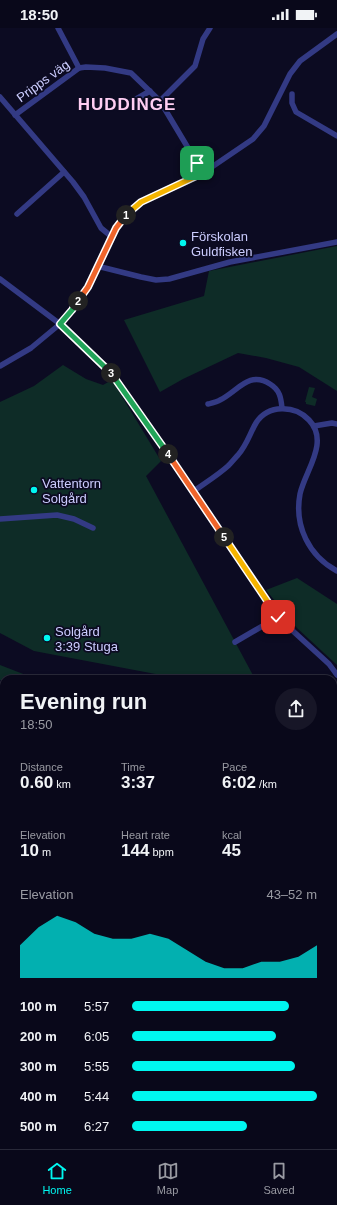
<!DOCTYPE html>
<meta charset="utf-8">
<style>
:root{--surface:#09081a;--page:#171627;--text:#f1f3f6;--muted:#999aa2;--line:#292939;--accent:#00f7f0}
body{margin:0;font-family:Arial,sans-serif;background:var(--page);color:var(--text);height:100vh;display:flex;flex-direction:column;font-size:15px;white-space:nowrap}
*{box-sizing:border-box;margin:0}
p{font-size:13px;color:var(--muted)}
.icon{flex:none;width:22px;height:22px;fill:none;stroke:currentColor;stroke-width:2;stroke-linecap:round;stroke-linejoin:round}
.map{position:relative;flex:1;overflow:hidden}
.details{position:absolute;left:0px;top:647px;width:337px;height:474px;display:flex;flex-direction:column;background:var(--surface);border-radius:12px 12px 0 0;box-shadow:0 2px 6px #0003,0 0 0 1px var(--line)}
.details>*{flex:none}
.pin{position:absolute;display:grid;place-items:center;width:34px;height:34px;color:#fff;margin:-17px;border-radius:8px;box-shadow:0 2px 6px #0006}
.km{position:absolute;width:20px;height:20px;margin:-10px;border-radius:50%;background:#222;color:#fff;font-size:11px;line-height:20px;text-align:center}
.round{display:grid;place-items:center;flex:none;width:42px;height:42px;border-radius:21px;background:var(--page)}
.summary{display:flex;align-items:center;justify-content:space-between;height:68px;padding:0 20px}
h1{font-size:22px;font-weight:700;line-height:30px}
.figures{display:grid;grid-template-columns:repeat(3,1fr);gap:6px;height:68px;padding:4px 20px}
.figures div{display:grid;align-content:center}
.figures b{font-size:17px;font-weight:700}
.figures small{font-size:11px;font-weight:400}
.figures p{font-size:11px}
.chart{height:112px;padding:8px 20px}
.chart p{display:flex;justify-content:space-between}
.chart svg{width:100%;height:72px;margin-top:4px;fill:var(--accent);opacity:.7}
ul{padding:0 20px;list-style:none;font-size:13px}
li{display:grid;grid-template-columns:64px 48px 1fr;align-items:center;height:30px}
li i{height:10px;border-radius:5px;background:var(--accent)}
.status{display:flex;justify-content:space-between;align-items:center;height:28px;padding:0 20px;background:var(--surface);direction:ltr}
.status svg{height:11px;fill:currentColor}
.menu{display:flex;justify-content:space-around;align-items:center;height:56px;border-top:1px solid var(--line);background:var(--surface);font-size:11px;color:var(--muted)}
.menu a{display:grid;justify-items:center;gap:2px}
.menu .selected{color:var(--accent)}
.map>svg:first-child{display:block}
.green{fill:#0e2c27}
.water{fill:#072545}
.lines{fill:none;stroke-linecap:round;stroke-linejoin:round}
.minor{stroke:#333a84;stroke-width:5.5}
.split-1-casing{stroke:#fff;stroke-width:8}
.split-2-casing{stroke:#fff;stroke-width:8}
.split-3-casing{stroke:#fff;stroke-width:8}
.split-4-casing{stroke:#fff;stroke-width:8}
.split-5-casing{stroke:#fff;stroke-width:8}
.split-6-casing{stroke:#fff;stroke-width:8}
.split-1{stroke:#f5b400;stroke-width:5}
.split-2{stroke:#f0652b;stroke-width:5}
.split-3{stroke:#22a559;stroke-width:5}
.split-4{stroke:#22a559;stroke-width:5}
.split-5{stroke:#f0652b;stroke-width:5}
.split-6{stroke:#f5b400;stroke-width:5}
.poi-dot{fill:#00f7f0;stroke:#0c0b22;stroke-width:1.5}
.labels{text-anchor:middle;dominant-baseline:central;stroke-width:3.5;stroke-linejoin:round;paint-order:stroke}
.street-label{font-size:13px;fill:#cccdff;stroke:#0c0b22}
.poi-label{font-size:13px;fill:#cccdff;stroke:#0c0b22;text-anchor:start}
.district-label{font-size:17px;font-weight:bold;letter-spacing:1px;fill:#ffcef3;stroke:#0c0b22}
</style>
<div class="status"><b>18:50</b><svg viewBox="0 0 49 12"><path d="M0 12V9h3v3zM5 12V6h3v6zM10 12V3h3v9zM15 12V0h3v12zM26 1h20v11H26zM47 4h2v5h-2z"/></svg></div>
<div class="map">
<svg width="337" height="1121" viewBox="0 0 337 1121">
<rect width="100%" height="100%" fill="#0c0b22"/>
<!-- green -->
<g class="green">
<polygon points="337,218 337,363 299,339 266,330 238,325 183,351 160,364 124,292 204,268 209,243"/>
<polygon points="63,337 86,351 103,357 112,352 161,433 146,448 255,651 182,651 34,623 0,605 0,374 34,358"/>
<polygon points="309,359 315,360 312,369 317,371 315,378 306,376 306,374 305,374"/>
<polygon points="297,550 337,576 337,637 297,600 266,562"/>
<polygon points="0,637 31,649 45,651 4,651 4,653 0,652"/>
<polygon points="0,732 4,738 4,1117 333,1117 333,973 337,976 337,1121 0,1121"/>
<polygon points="333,798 337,801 337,849 333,849"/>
<polygon points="337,924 337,966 333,964 333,925"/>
</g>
<!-- water -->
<g class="water">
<polygon points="1,673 3,673 4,678 4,738 0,732 0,676"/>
<polygon points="333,849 337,849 337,905 333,907"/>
</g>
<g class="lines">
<!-- minor -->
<g class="minor">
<polyline points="58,0 79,40"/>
<polyline points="292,66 292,75 296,84 337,108"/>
<polyline points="0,69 73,154 84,169 101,200 112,209"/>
<polyline points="160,73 195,38 203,11 210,0"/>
<polyline points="131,74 150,63"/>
<polyline points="15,87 79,40 86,39 105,40 131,45 160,73 203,145"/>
<polyline points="17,186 64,144"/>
<polyline points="97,238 141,249 156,252 169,251 230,234 337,214"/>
<polyline points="0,251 60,296 111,345 194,463 278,589 294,604 329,636 337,647"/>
<polyline points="0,338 31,320 60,296 72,282 88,259 116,200 121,192 136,178 141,174 203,145 253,111 264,98 290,46 300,33 337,6"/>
<path d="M208,376C212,375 217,374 220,372C237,364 249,342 270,356C280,362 281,370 282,380"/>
<polyline points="314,398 332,395 337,396"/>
<path d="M194,463C205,455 218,447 228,438C232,434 235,430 238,427C247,417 250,405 256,395C268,376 295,377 309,392C330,414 305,443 300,466C294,498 309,528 337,543"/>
<polyline points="0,491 57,487 74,491 93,500"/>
<polyline points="235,614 278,589"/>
<polyline points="333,689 337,685"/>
</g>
</g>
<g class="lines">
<defs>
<polyline id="split-1" points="126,187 141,174 203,145 197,135"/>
<polyline id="split-2" points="78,273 88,259 116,200 126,187"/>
<polyline id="split-3" points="78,273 72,282 60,296 111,345"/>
<polyline id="split-4" points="111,345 168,426"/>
<polyline id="split-5" points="168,426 224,509"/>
<polyline id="split-6" points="224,509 278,589"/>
</defs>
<!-- split-1 casing -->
<use href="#split-1" class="split-1-casing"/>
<!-- split-2 casing -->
<use href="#split-2" class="split-2-casing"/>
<!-- split-3 casing -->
<use href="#split-3" class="split-3-casing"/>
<!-- split-4 casing -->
<use href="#split-4" class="split-4-casing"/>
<!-- split-5 casing -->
<use href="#split-5" class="split-5-casing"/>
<!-- split-6 casing -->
<use href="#split-6" class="split-6-casing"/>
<!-- split-1 -->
<use href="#split-1" class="split-1"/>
<!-- split-2 -->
<use href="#split-2" class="split-2"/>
<!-- split-3 -->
<use href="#split-3" class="split-3"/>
<!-- split-4 -->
<use href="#split-4" class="split-4"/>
<!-- split-5 -->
<use href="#split-5" class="split-5"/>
<!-- split-6 -->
<use href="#split-6" class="split-6"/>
</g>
<!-- markers -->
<g class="poi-dot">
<circle cx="183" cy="215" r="4"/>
<circle cx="34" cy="462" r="4"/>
<circle cx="47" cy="610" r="4"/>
</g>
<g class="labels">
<!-- street labels -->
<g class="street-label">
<text transform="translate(43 53) rotate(-36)">Pripps väg</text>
</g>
<!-- poi labels -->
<g class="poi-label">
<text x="191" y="208">Förskolan<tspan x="191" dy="15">Guldfisken</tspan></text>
<text x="42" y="455">Vattentorn<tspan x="42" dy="15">Solgård</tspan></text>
<text x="55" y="603">Solgård<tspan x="55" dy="15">3:39 Stuga</tspan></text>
</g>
<!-- district labels -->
<g class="district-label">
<text x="127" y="76">HUDDINGE</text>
</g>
</g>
</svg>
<div class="pin" style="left:197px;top:135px;background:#1e9e55"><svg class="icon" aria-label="arrive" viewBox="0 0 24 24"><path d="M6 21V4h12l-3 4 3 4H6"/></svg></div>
<div class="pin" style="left:278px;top:589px;background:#d93025"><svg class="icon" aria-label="check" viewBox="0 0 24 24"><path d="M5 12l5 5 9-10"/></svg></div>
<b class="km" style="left:126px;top:187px">1</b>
<b class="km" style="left:78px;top:273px">2</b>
<b class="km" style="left:111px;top:345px">3</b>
<b class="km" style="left:168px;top:426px">4</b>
<b class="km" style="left:224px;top:509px">5</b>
<section class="details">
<div class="summary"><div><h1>Evening run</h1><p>18:50</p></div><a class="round"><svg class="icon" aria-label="share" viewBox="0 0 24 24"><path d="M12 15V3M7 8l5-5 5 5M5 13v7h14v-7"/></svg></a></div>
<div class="figures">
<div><p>Distance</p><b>0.60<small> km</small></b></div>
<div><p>Time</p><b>3:37</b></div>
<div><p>Pace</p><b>6:02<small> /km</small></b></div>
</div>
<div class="figures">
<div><p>Elevation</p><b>10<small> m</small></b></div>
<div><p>Heart rate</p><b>144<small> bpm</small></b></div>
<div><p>kcal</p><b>45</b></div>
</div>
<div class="chart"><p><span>Elevation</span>43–52 m</p>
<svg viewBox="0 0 160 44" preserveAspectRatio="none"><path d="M0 44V24L10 13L20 6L30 10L40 17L50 20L60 20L70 17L80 20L90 27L100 34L110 38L120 38L130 34L140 34L150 31L160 24V44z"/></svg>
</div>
<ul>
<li><b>100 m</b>5:57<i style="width:85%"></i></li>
<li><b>200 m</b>6:05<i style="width:78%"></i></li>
<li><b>300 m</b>5:55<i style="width:88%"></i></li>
<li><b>400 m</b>5:44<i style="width:100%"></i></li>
<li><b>500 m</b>6:27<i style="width:62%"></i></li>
</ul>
</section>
</div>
<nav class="menu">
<a class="selected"><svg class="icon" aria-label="home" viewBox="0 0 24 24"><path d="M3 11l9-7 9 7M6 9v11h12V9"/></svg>Home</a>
<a><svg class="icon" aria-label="map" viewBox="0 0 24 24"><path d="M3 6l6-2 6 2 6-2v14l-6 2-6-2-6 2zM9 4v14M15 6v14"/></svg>Map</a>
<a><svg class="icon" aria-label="saved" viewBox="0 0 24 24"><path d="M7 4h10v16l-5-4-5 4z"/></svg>Saved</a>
</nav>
